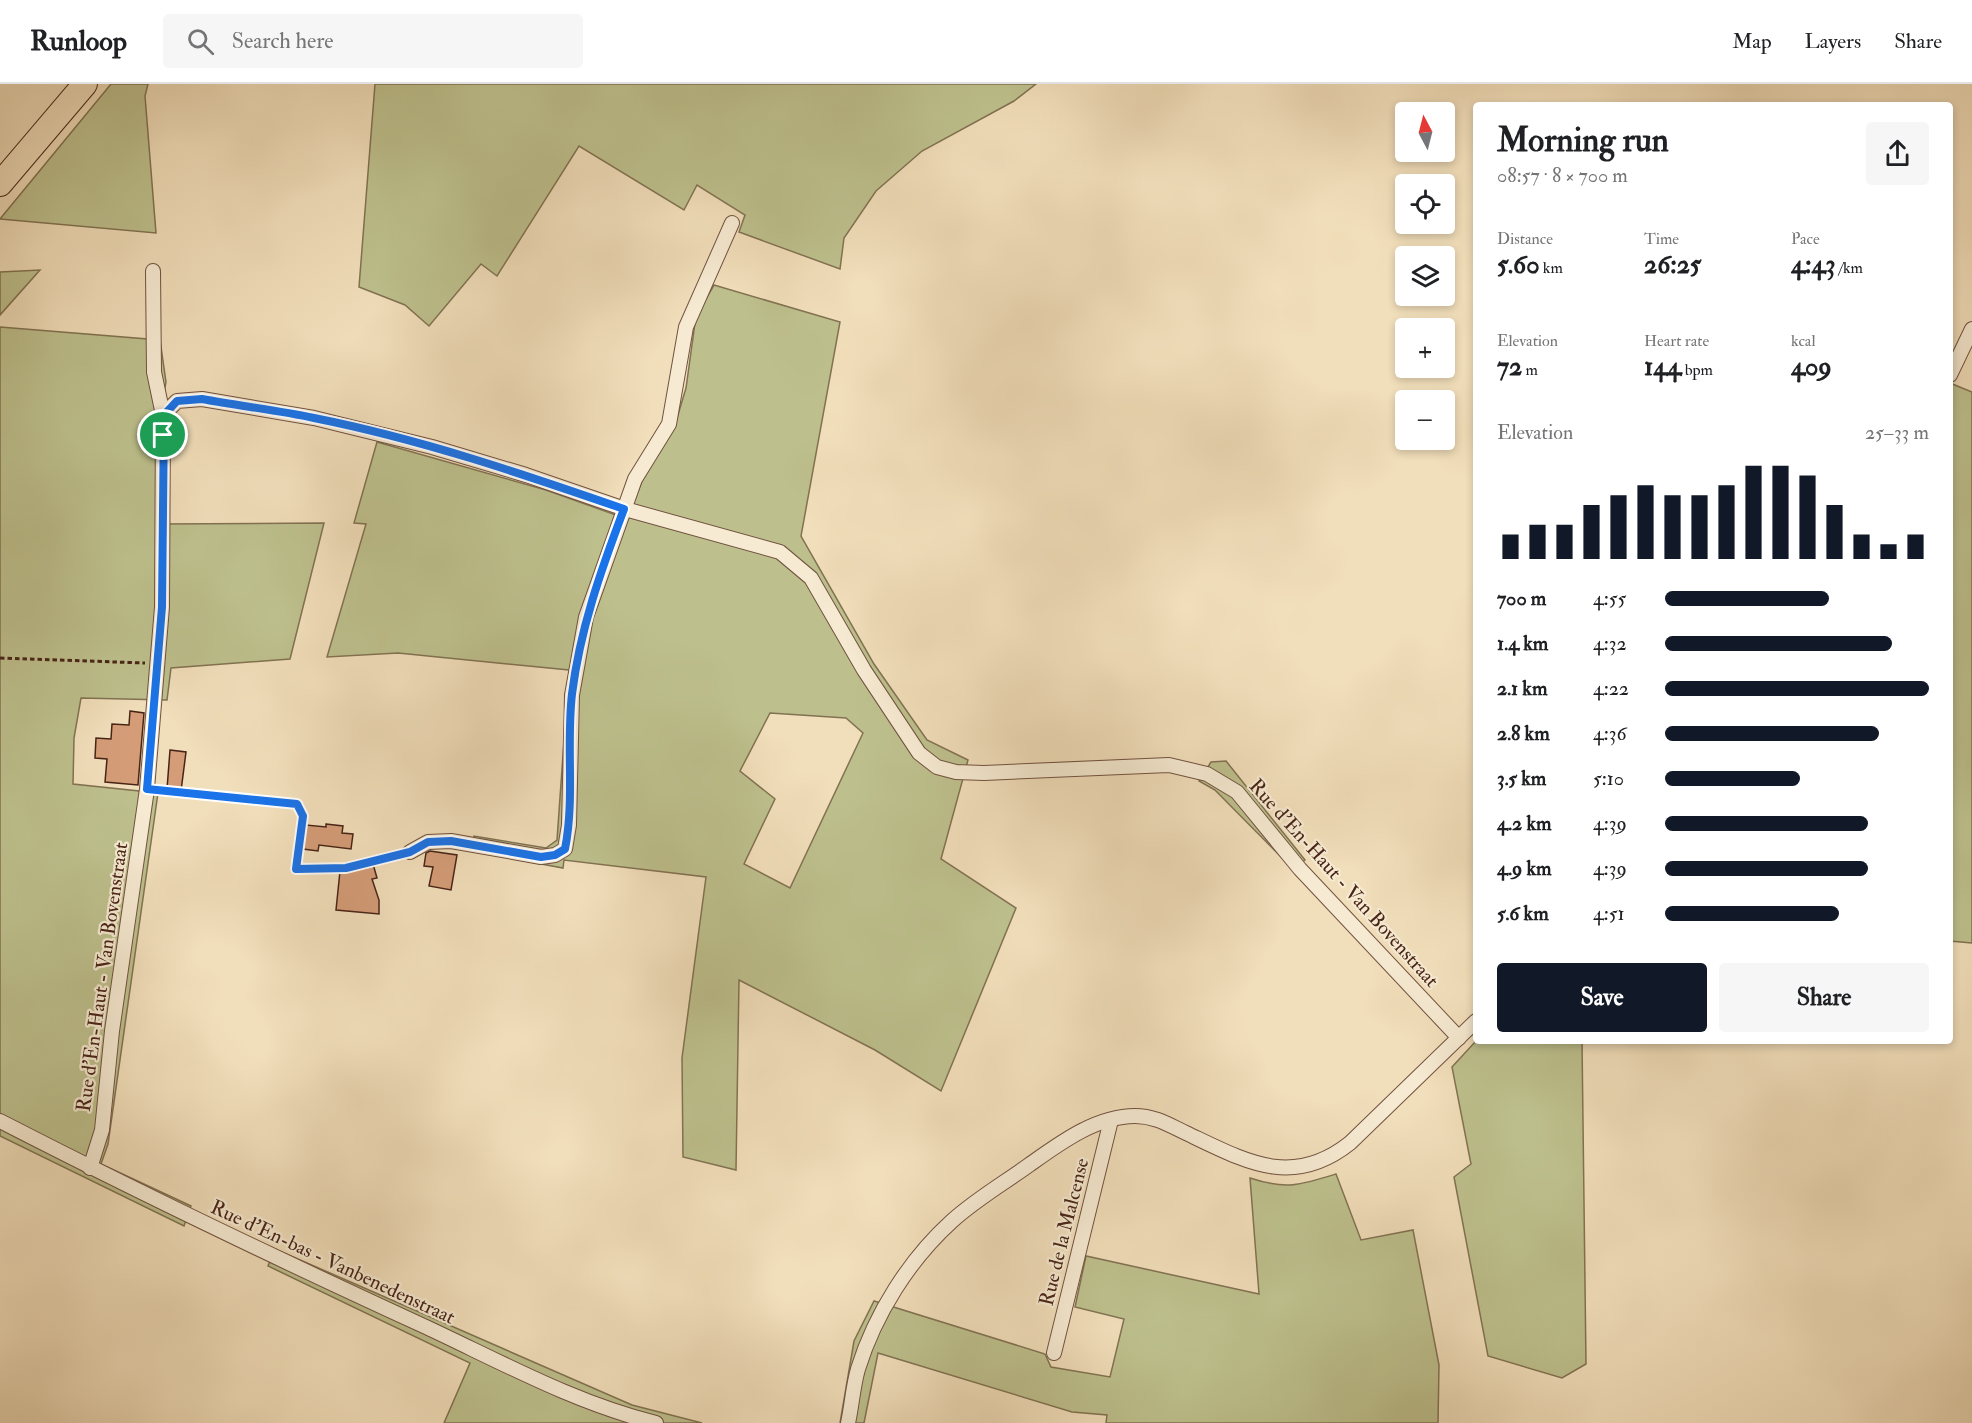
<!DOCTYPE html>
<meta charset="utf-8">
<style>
:root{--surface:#fff;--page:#f6f6f6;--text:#202124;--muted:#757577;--line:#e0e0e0;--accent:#111827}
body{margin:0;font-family:"IM FELL Double Pica",serif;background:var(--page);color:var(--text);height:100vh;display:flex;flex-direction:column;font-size:22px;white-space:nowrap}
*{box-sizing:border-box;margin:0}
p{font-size:20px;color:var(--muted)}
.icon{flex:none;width:33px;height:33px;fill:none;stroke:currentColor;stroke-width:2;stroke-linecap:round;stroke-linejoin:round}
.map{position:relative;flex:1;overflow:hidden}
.side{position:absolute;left:1473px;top:18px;width:480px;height:942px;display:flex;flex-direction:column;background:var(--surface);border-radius:6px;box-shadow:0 3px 9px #0003}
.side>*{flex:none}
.needle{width:39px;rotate:353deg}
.buttons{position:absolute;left:1395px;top:18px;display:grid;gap:12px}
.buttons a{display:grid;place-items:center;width:60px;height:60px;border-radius:6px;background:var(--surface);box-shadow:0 3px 9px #0003;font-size:30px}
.pin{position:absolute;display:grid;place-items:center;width:51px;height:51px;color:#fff;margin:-26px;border:3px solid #fff;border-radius:50%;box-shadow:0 2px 6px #0007}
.round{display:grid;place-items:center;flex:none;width:63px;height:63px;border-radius:6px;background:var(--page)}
.summary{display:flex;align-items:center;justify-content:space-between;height:102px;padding:0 24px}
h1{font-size:33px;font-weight:800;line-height:45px}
.stats{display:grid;grid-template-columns:repeat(3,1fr);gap:9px;height:102px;padding:6px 24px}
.stats div{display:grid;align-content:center}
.stats b{font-size:26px;font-weight:800}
.stats small{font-size:16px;font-weight:400}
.stats p{font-size:16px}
.chart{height:168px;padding:12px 24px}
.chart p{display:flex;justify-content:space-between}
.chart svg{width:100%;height:108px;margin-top:6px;stroke:var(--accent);stroke-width:6}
.primary-button{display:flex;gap:12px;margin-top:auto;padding:12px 24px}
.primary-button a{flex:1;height:69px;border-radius:6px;background:var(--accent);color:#fff;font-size:24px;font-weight:800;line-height:69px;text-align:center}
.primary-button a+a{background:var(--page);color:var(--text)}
ul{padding:0 24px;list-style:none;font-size:20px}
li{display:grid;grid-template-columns:96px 72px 1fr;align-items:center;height:45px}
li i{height:15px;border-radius:8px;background:var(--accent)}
header{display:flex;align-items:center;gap:36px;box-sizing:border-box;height:84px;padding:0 30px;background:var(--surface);border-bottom:2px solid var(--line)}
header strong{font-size:28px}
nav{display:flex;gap:33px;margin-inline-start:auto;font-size:21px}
.search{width:420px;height:54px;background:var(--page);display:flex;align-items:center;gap:15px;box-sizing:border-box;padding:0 21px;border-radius:6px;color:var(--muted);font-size:22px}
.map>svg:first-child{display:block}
.green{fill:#bdc08d;stroke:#827252;stroke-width:1.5;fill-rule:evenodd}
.building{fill:#d49c77;stroke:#482417;stroke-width:1.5}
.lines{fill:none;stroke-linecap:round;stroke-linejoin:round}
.minor-casing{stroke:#725240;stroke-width:16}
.trunk-casing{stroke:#482417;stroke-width:26}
.path{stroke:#482417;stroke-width:3;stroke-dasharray:4.5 3;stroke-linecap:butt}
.minor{stroke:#f6ead2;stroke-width:14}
.trunk{stroke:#f1deba;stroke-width:24}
.route-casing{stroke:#fff;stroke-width:12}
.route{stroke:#1a73e8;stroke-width:8}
.labels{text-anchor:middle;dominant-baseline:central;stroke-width:4.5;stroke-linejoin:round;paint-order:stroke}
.street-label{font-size:20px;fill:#482417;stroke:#f6ead2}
</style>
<header>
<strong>Runloop</strong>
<div class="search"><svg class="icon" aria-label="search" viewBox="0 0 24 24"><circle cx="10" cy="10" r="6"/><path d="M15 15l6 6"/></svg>Search here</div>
<nav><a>Map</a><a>Layers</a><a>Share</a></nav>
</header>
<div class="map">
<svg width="1972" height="1339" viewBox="0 0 1972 1339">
<rect width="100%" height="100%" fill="#f1deba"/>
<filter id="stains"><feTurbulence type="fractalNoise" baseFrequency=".00333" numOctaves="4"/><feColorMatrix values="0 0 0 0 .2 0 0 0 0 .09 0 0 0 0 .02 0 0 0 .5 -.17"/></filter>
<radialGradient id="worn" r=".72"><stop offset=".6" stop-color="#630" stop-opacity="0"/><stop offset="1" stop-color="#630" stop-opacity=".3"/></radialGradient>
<!-- green -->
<g class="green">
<polygon points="111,0 148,0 145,12 156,149 0,135"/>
<polygon points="375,0 1036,0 1014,17 922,67 876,107 844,154 840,185 739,148 745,131 697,101 684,126 579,62 497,192 481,180 429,242 405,221 359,203"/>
<polygon points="40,186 0,231 0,188"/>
<path d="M714,201L840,238L801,452L874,580L927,656L968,676L941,775L1016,824L941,1007L875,966L739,896L736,1086L683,1073L682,974L706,793L564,776L563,784L472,767L474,752L546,764L557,756L569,586L398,569L327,573L366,440L354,439L377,358L546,406L627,435L642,397L675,341L686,304L696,232ZM770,629L846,634L863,649L790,804L744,780L775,715L740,687Z"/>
<polygon points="0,243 160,256 166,298 158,343 158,440 324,439 290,575 171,584 167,616 81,614 74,654 73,700 158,709 108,1060 101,1080 191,1122 184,1142 0,1052"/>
<polygon points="1950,299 1972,308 1972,859 1950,857"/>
<polygon points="1226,677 1305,776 1294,786 1215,706 1199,697 1211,678"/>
<polygon points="1476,957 1582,957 1586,1280 1562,1294 1488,1272 1454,1093 1471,1080 1452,983"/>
<path d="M1336,1090L1361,1156L1413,1146L1439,1281L1438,1339H1106L1107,1331L1072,1328L878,1269L864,1339H840L854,1257L874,1217L1045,1270L1051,1283L1110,1293L1124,1235L1075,1223L1086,1172L1259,1210L1250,1094C1286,1106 1301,1101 1336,1090Z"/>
<polygon points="275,1165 632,1321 702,1339 444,1339 470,1279 268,1182"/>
</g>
<!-- building -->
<g class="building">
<polygon points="130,627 144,629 138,701 105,698 107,675 95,674 96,654 111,655 112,640 129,641"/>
<polygon points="170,666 186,668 181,707 167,705"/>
<polygon points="326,740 343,742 342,749 353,750 351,765 319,761 318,767 303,765 306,741 326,743"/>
<polygon points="430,767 457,771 451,806 429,802 433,783 424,782 426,769"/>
<polygon points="373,780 377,794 372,795 379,816 379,830 336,826 340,787"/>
</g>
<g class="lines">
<defs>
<g id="minor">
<polyline points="153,187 154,288 163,331"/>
<polyline points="1950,291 1972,245"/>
<polyline points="410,768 428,758 451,757 541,773 555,771 565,765 569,741 572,611 586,533 635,395 669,340 686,243 732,139"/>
<path d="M0,1037C140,1109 282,1177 426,1243C501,1278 575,1319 656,1339"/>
<polyline points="90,1084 102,1046 112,947 147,705 162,523 163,331 177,317 202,315 314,334 432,363 526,391 625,425 780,468 811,494 864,586 919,669 937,683 956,688 984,689 1169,681 1207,690 1237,708 1300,785 1459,954"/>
<polyline points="1054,1269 1111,1036"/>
<path d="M848,1339C852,1321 853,1302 858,1285C875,1230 909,1176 952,1137C975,1116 1004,1099 1029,1081C1060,1059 1096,1032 1135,1032C1155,1032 1169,1041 1186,1049C1245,1077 1292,1105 1350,1059L1476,937"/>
</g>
<polyline id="trunk" points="0,100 85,0"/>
</defs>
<!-- minor casing -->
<use href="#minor" class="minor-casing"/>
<!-- trunk casing -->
<use href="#trunk" class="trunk-casing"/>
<!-- path -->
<g class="path">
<polyline points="0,574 145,579"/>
<polyline points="160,706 297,720 303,732 296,785 346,784 397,772"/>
</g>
<!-- minor -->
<use href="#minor" class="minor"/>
<!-- trunk -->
<use href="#trunk" class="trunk"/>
</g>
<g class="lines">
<defs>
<path id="route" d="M202,315C239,322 277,326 314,334C420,355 523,390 624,425C601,486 580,545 572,610C566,662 575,714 565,765L555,771L541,773L451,757L428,758L410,768L346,784L296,785L303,732L297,720L147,705L162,523L164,331L177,317Z"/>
</defs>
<!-- route casing -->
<use href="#route" class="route-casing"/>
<!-- route -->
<use href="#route" class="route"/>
</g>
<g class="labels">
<!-- street labels -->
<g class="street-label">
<text transform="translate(1344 799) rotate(48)">Rue d'En-Haut - Van Bovenstraat</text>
<text transform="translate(102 893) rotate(-82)">Rue d'En-Haut - Van Bovenstraat</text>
<text transform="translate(1064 1148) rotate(-76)">Rue de la Malcense</text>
<text transform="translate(333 1178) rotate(25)">Rue d'En-bas - Vanbenedenstraat</text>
</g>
</g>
<rect width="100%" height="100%" filter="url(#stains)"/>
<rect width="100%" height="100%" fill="url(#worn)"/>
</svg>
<div class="buttons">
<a><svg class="needle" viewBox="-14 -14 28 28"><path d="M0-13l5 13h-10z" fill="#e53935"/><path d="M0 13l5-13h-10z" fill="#757577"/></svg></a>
<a><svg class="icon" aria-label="locate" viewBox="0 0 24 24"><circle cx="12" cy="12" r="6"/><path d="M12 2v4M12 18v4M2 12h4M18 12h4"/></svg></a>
<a><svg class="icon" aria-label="layers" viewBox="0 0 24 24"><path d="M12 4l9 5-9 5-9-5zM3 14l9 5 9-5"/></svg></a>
<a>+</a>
<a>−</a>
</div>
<div class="pin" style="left:163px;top:351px;background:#1e9e55"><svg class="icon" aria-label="arrive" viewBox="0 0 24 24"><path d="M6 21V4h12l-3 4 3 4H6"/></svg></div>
<section class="side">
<div class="summary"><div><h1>Morning run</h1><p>08:57 · 8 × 700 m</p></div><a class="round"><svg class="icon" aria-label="share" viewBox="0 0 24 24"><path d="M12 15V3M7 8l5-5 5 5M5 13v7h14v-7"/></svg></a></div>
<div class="stats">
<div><p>Distance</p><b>5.60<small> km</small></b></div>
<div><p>Time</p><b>26:25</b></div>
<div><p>Pace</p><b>4:43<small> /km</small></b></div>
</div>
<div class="stats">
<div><p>Elevation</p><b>72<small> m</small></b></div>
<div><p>Heart rate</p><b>144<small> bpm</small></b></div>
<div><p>kcal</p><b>409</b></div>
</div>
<div class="chart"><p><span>Elevation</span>25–33 m</p>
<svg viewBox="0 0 160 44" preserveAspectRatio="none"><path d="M5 44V34M15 44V30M25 44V30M35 44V22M45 44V18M55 44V14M65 44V18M75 44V18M85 44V14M95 44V6M105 44V6M115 44V10M125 44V22M135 44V34M145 44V38M155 44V34"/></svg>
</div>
<ul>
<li><b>700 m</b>4:55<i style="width:62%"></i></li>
<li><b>1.4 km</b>4:32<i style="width:86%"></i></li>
<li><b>2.1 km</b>4:22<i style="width:100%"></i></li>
<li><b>2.8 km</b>4:36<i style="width:81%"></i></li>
<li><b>3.5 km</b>5:10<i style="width:51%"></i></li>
<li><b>4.2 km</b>4:39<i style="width:77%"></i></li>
<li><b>4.9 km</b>4:39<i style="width:77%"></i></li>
<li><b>5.6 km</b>4:51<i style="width:66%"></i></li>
</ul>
<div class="primary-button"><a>Save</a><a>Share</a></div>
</section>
</div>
